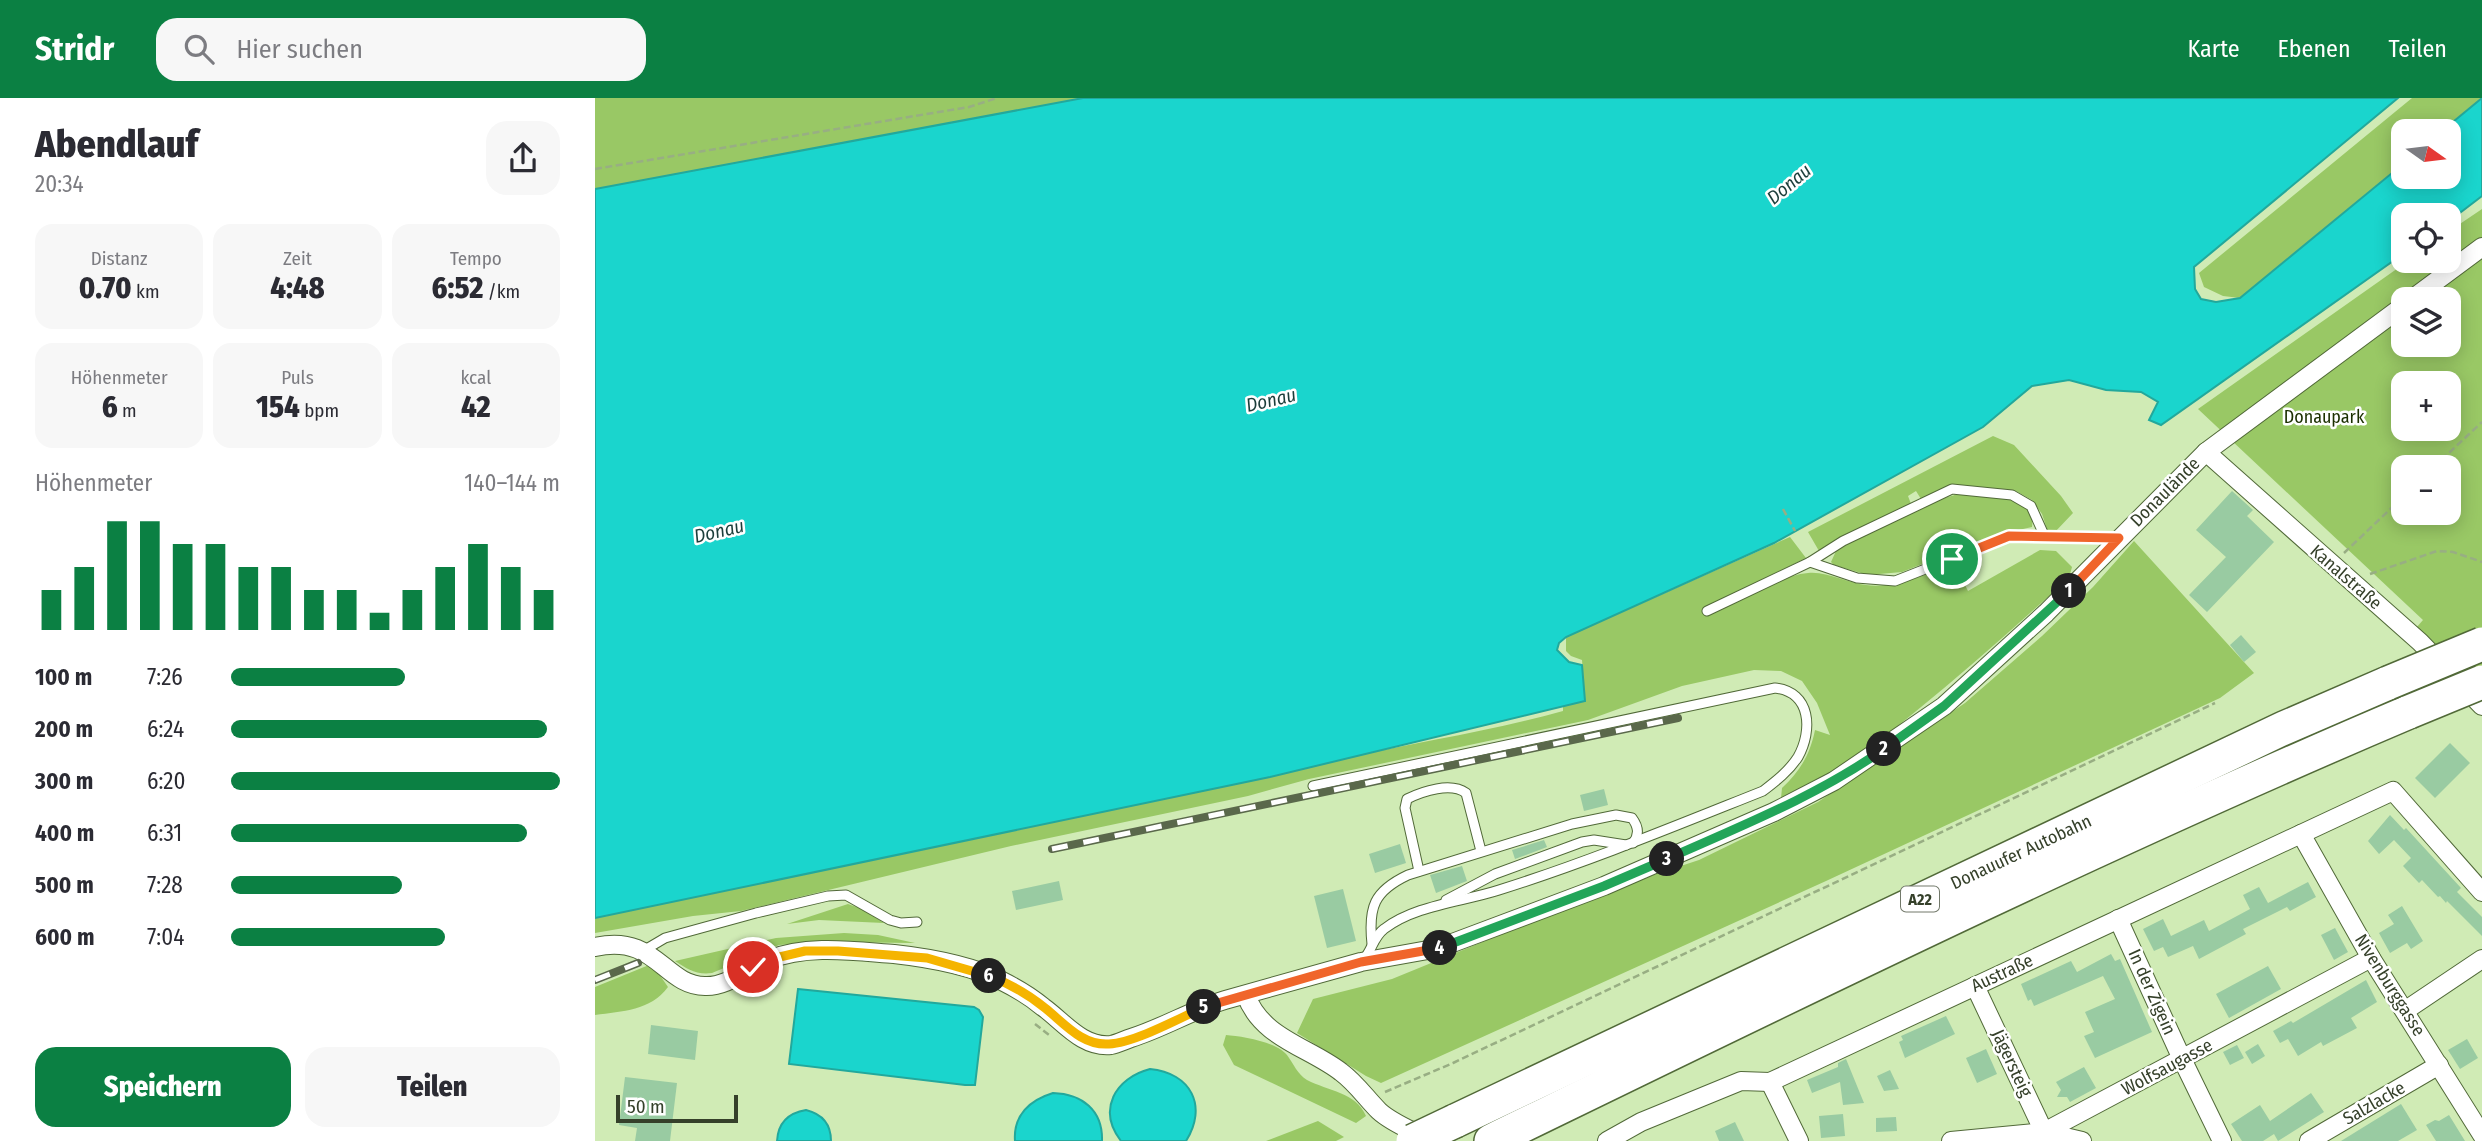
<!DOCTYPE html>
<html lang="de">
<meta charset="utf-8">
<style>
:root{--surface:#fff;--page:#f7f7f7;--text:#2b2b33;--muted:#7c7c81;--accent:#0b8043}
body{margin:0;font-family:"Fira Sans Condensed",sans-serif;background:var(--page);color:var(--text);height:100vh;display:flex;flex-direction:column;font-size:26px;white-space:nowrap}
*{box-sizing:border-box;margin:0}
p{font-size:23px;color:var(--muted)}
.icon{flex:none;width:38px;height:38px;fill:none;stroke:currentColor;stroke-width:2;stroke-linecap:round;stroke-linejoin:round}
.map{position:relative;flex:1;overflow:hidden}
.details{display:flex;flex-direction:column;background:var(--surface);width:595px}
.details>*{flex:none}
.needle{width:46px;rotate:104deg}
.controls{position:absolute;left:1796px;top:21px;display:grid;gap:14px}
.controls a{display:grid;place-items:center;width:70px;height:70px;border-radius:14px;background:var(--surface);box-shadow:0 4px 18px #0003;font-size:35px}
.scale{position:absolute;left:21px;bottom:18px;width:122px;box-sizing:border-box;padding-left:7px;border:4px solid #35402a;border-top:0;font-size:19px;line-height:24px;white-space:nowrap;color:#35402a;-webkit-text-stroke:5px #fff;paint-order:stroke}
.pin{position:absolute;display:grid;place-items:center;width:60px;height:60px;color:#fff;margin:-30px;border:4px solid #fff;border-radius:50%;box-shadow:0 2px 7px #0007}
.km{position:absolute;width:35px;height:35px;margin:-18px;border-radius:50%;background:#222;color:#fff;font-size:19px;line-height:35px;text-align:center}
.round{display:grid;place-items:center;flex:none;width:74px;height:74px;border-radius:21px;background:var(--page)}
.overview{display:flex;align-items:center;justify-content:space-between;height:119px;padding:0 35px}
h1{font-size:38px;font-weight:800;line-height:52px}
.figures{display:grid;grid-template-columns:repeat(3,1fr);gap:10px;height:119px;padding:7px 35px}
.figures div{display:grid;align-content:center;border-radius:18px;background:var(--page);text-align:center}
.figures b{font-size:30px;font-weight:800}
.figures small{font-size:19px;font-weight:400}
.figures p{font-size:19px}
.chart{height:196px;padding:14px 35px}
.chart p{display:flex;justify-content:space-between}
.chart svg{width:100%;height:126px;margin-top:7px;stroke:var(--accent);stroke-width:6}
.primary-button{display:flex;gap:14px;margin-top:auto;padding:14px 35px}
.primary-button a{flex:1;height:80px;border-radius:21px;background:var(--accent);color:#fff;font-size:28px;font-weight:800;line-height:80px;text-align:center}
.primary-button a+a{background:var(--page);color:var(--text)}
ul{padding:0 35px;list-style:none;font-size:23px}
li{display:grid;grid-template-columns:112px 84px 1fr;align-items:center;height:52px}
li i{height:18px;border-radius:9px;background:var(--accent)}
header{display:flex;align-items:center;gap:42px;box-sizing:border-box;height:98px;padding:0 35px;background:var(--accent);color:#fff}
header strong{font-size:33px}
nav{display:flex;gap:38px;margin-inline-start:auto;font-size:24px}
.search{width:490px;height:63px;background:var(--page);display:flex;align-items:center;gap:18px;box-sizing:border-box;padding:0 24px;border-radius:21px;color:var(--muted);font-size:26px}
main{display:flex;flex:1;min-height:0}
.map>svg:first-child{display:block}
.green{fill:#99c865;fill-rule:evenodd}
.water{fill:#1ad5cd;stroke:#22a89c;stroke-width:2}
.building{fill:#99cba2}
.lines{fill:none;stroke-linecap:round;stroke-linejoin:round}
.service-casing{stroke:#516938;stroke-width:11}
.minor-casing{stroke:#516938;stroke-width:20}
.motorway-casing{stroke:#516938;stroke-width:36}
.path{stroke:#98ae83;stroke-width:2.5;stroke-dasharray:7 3.5;stroke-linecap:butt}
.service{stroke:#fff;stroke-width:9}
.minor{stroke:#fff;stroke-width:18}
.motorway{stroke:#fff;stroke-width:33}
.rail-casing{stroke:#5a684b;stroke-width:8}
.rail{stroke:#fff;stroke-width:5;stroke-dasharray:16;stroke-linecap:butt}
.motorway-bridge-casing{stroke:#516938;stroke-width:36;stroke-linecap:butt}
.motorway-bridge{stroke:#fff;stroke-width:33}
.split-1-casing{stroke:#fff;stroke-width:14}
.split-2-casing{stroke:#fff;stroke-width:14}
.split-3-casing{stroke:#fff;stroke-width:14}
.split-4-casing{stroke:#fff;stroke-width:14}
.split-5-casing{stroke:#fff;stroke-width:14}
.split-6-casing{stroke:#fff;stroke-width:14}
.split-7-casing{stroke:#fff;stroke-width:14}
.split-1{stroke:#f0652b;stroke-width:9}
.split-2{stroke:#22a559;stroke-width:9}
.split-3{stroke:#22a559;stroke-width:9}
.split-4{stroke:#22a559;stroke-width:9}
.split-5{stroke:#f0652b;stroke-width:9}
.split-6{stroke:#f5b400;stroke-width:9}
.split-7{stroke:#f5b400;stroke-width:9}
.labels{text-anchor:middle;dominant-baseline:central;stroke-width:5;stroke-linejoin:round;paint-order:stroke}
.shield{fill:#fff;stroke:#72796a;stroke-width:2}
.shield-label{font-size:16px;font-weight:bold;fill:#35402a}
.park-label{font-size:18px;fill:#1c3000;stroke:#fff}
.street-label{font-size:18px;fill:#35402a;stroke:#fff}
.water-label{font-size:19px;font-style:italic;fill:#1c3e3b;stroke:#fff}
</style>
<header>
<strong>Stridr</strong>
<div class="search"><svg class="icon" aria-label="search" viewBox="0 0 24 24"><circle cx="10" cy="10" r="6"/><path d="M15 15l6 6"/></svg>Hier suchen</div>
<nav><a>Karte</a><a>Ebenen</a><a>Teilen</a></nav>
</header>
<main>
<section class="details">
<div class="overview"><div><h1>Abendlauf</h1><p>20:34</p></div><a class="round"><svg class="icon" aria-label="share" viewBox="0 0 24 24"><path d="M12 15V3M7 8l5-5 5 5M5 13v7h14v-7"/></svg></a></div>
<div class="figures">
<div><p>Distanz</p><b>0.70<small> km</small></b></div>
<div><p>Zeit</p><b>4:48</b></div>
<div><p>Tempo</p><b>6:52<small> /km</small></b></div>
</div>
<div class="figures">
<div><p>Höhenmeter</p><b>6<small> m</small></b></div>
<div><p>Puls</p><b>154<small> bpm</small></b></div>
<div><p>kcal</p><b>42</b></div>
</div>
<div class="chart"><p><span>Höhenmeter</span>140–144 m</p>
<svg viewBox="0 0 160 44" preserveAspectRatio="none"><path d="M5 44V30M15 44V22M25 44V6M35 44V6M45 44V14M55 44V14M65 44V22M75 44V22M85 44V30M95 44V30M105 44V38M115 44V30M125 44V22M135 44V14M145 44V22M155 44V30"/></svg>
</div>
<ul>
<li><b>100 m</b>7:26<i style="width:53%"></i></li>
<li><b>200 m</b>6:24<i style="width:96%"></i></li>
<li><b>300 m</b>6:20<i style="width:100%"></i></li>
<li><b>400 m</b>6:31<i style="width:90%"></i></li>
<li><b>500 m</b>7:28<i style="width:52%"></i></li>
<li><b>600 m</b>7:04<i style="width:65%"></i></li>
</ul>
<div class="primary-button"><a>Speichern</a><a>Teilen</a></div>
</section>
<div class="map">
<svg width="1887" height="1043" viewBox="0 0 1887 1043">
<rect width="100%" height="100%" fill="#d0ebb5"/>
<!-- green -->
<g class="green">
<polygon points="0,0 488,0 0,91"/>
<polygon points="1817,0 1887,0 1847,33 1808,33 1808,66 1645,200 1628,198 1609,189 1604,175"/>
<path d="M1887,111V597L1821,530L1828,522L1603,311L1813,163H1853V134ZM1808,201H1853V247H1808ZM1808,285H1853V331H1808ZM1808,369H1853V415H1808Z"/>
<polygon points="1398,338 1419,347 1466,398 1478,415 1460,434 1453,434 1447,416 1437,402 1421,393 1357,387 1326,401 1321,393 1313,398 1316,406 1224,453 1213,434"/>
<path d="M1363,396C1386,398 1442,394 1437,429L1401,437L1307,474L1273,477L1239,467L1236,464L1241,453L1255,445L1343,402Z"/>
<path d="M1195,439L1211,460L1110,510C1123,506 1135,503 1147,499C1168,491 1190,477 1213,475C1232,473 1252,485 1271,487C1302,491 1331,475 1360,467L1373,493L1445,452L1461,453L1477,469L1474,480C1423,526 1373,571 1320,614C1279,647 1237,681 1186,700L1187,690C1205,673 1215,657 1220,632L1235,637L1222,605L1207,583L1186,573L1159,572L1087,588L993,622L714,681L653,698L416,748L146,813L98,818L0,835V820C250,768 501,717 751,660C823,644 897,633 968,613V608L990,602L987,562L976,558L971,553V539Z"/>
<polygon points="1539,443 1659,575 1625,600 1231,783 786,985 771,978 702,935 718,901 797,881 1025,788 1104,762 1223,704 1370,605 1447,538 1498,489"/>
<polygon points="253,806 267,811 289,825 224,822 192,826"/>
<path d="M249,835L283,837L320,845L226,844L184,847L117,875C101,877 92,871 80,863L181,840Z"/>
<path d="M54,867L62,873L73,889C55,913 28,913 0,917V889Z"/>
<path d="M631,937C646,938 682,944 692,957C698,965 703,977 712,982C733,993 761,994 771,1018L761,1025L639,967L628,947Z"/>
<polygon points="723,1023 749,1039 741,1043 671,1043"/>
</g>
<!-- water -->
<g class="water">
<polygon points="488,0 1803,0 1599,169 1600,191 1606,201 1621,204 1645,200 1808,66 1808,79 1853,79 1853,33 1847,33 1887,0 1887,98 1853,124 1853,117 1808,117 1808,156 1566,327 1554,322 1563,304 1546,294 1511,292 1474,282 1437,288 1388,329 1179,445 971,539 964,545 962,552 974,564 987,567 990,603 675,679 0,820 0,91"/>
<polygon points="203,891 379,909 384,912 388,919 380,987 370,987 194,966"/>
<path d="M555,971C596,975 613,1008 591,1043H526C502,1012 520,980 555,971Z"/>
<path d="M458,995C487,996 508,1012 507,1043H420C418,1017 435,1002 458,995Z"/>
<path d="M211,1012C227,1016 236,1026 236,1043H182C183,1025 193,1015 211,1012Z"/>
</g>
<!-- building -->
<g class="building">
<polygon points="1637,393 1658,412 1652,418 1679,444 1612,514 1594,497 1631,459 1601,432"/>
<polygon points="1646,537 1661,554 1649,564 1635,547"/>
<polygon points="1855,645 1875,665 1840,700 1820,680"/>
<polygon points="1009,691 1013,707 989,713 985,697"/>
<polygon points="1795,717 1809,732 1811,730 1866,790 1862,794 1887,819 1887,838 1852,803 1851,805 1845,798 1843,799 1827,782 1824,785 1808,768 1816,760 1799,742 1784,756 1773,743"/>
<polygon points="949,742 952,749 920,761 917,752"/>
<polygon points="805,746 811,765 780,775 774,756"/>
<polygon points="867,768 872,783 841,795 835,777"/>
<polygon points="464,783 468,802 421,812 417,793"/>
<polygon points="1713,784 1721,799 1695,813 1692,809 1648,831 1651,836 1604,861 1598,848 1573,859 1568,849 1559,853 1548,831 1568,821 1576,838 1609,822 1614,833 1655,811 1648,797 1664,789 1673,805"/>
<polygon points="748,791 761,843 732,850 719,798"/>
<polygon points="1807,808 1828,843 1816,851 1812,845 1795,855 1784,835 1799,826 1793,817"/>
<polygon points="1740,830 1753,854 1739,862 1726,837"/>
<polygon points="1516,856 1520,863 1525,861 1557,934 1500,960 1489,938 1499,934 1490,914 1520,901 1508,878 1439,908 1436,901 1433,903 1426,886 1476,863 1482,874"/>
<polygon points="1673,868 1686,891 1634,920 1621,896"/>
<polygon points="1771,882 1782,904 1756,920 1762,930 1728,948 1726,944 1703,958 1693,941 1685,945 1678,933 1696,923 1698,925"/>
<polygon points="1351,918 1360,936 1310,960 1304,944 1308,942 1306,938"/>
<polygon points="56,927 103,933 100,962 53,956"/>
<polygon points="1872,941 1883,960 1865,971 1853,952"/>
<polygon points="1663,946 1670,958 1657,966 1650,954"/>
<polygon points="1642,947 1649,960 1635,967 1628,954"/>
<polygon points="1391,951 1402,976 1382,985 1371,960"/>
<polygon points="1251,961 1269,1005 1248,1007 1245,984 1217,995 1212,982 1243,969 1243,965"/>
<polygon points="1489,969 1501,990 1475,1004 1472,999 1462,999 1466,992 1461,984"/>
<polygon points="1295,972 1304,991 1289,993 1282,978"/>
<polygon points="30,979 82,985 75,1043 40,1043 42,1030 24,1027"/>
<polygon points="1716,995 1729,1014 1683,1043 1679,1036 1668,1043 1647,1043 1636,1026 1665,1007 1675,1023"/>
<polygon points="1806,1006 1822,1032 1803,1043 1746,1043"/>
<polygon points="1248,1016 1250,1038 1226,1040 1224,1018"/>
<polygon points="1854,1017 1870,1043 1841,1043 1831,1027 1840,1022 1844,1023"/>
<polygon points="1301,1019 1302,1033 1281,1034 1281,1020"/>
<polygon points="1140,1024 1149,1043 1124,1043 1120,1033"/>
</g>
<g class="lines">
<defs>
<g id="service">
<polyline points="1215,464 1262,480 1300,483 1414,438 1450,439"/>
<polyline points="1112,513 1215,464 1248,443 1357,391 1417,397 1436,408 1450,439 1523,440"/>
<path d="M718,688L1180,590C1216,594 1218,632 1203,659C1194,673 1181,683 1168,693C1080,728 993,764 904,792C867,804 820,807 789,831C778,839 777,853 768,862"/>
<path d="M824,773L810,710L812,701C828,693 856,684 871,695L886,753"/>
<polyline points="851,802 900,776 987,744 999,742 1031,747"/>
<path d="M777,846C773,809 779,793 813,777L977,726L1021,717L1037,720C1043,728 1045,736 1038,745"/>
<polyline points="48,853 70,840 161,815 233,798 251,797 295,822 306,825 322,824"/>
</g>
<g id="minor">
<polyline points="1817,201 1887,149"/>
<polyline points="1611,354 1825,544 1887,608"/>
<polyline points="1706,736 1776,860 1887,1037"/>
<polyline points="1523,821 1587,961 1627,1043"/>
<path d="M0,849C61,835 69,888 110,888C133,889 152,870 173,862C212,846 259,853 299,856C335,860 375,867 407,883C421,890 436,899 448,909C468,923 487,950 516,947C522,946 530,942 536,940C568,930 597,912 630,902L766,864L844,850L1009,788L1179,714L1239,683L1349,608L1451,515L1611,354L1808,208"/>
<polyline points="1380,888 1449,1034 1447,1043"/>
<path d="M651,897C666,940 714,949 746,974C761,985 771,1000 784,1013C797,1025 816,1032 831,1040"/>
<polyline points="1811,912 1887,861"/>
<polyline points="1175,984 1204,1043"/>
<polyline points="1449,1034 1487,1043"/>
<polyline points="1012,1043 1046,1024 1146,983 1175,984 1798,693 1887,794"/>
<polyline points="1356,1043 1449,1034 1776,860"/>
<polyline points="1714,1043 1844,967"/>
</g>
<g id="motorway">
<polyline points="860,1023 1689,630 1793,585"/>
<path d="M896,1043C1200,895 1503,746 1814,614"/>
</g>
</defs>
<!-- service casing -->
<use href="#service" class="service-casing"/>
<!-- minor casing -->
<use href="#minor" class="minor-casing"/>
<!-- motorway casing -->
<use href="#motorway" class="motorway-casing"/>
<!-- path -->
<g class="path">
<polyline points="0,71 374,9 402,0"/>
<polyline points="1839,369 1887,324"/>
<polyline points="1188,411 1200,433"/>
<polyline points="1749,455 1808,399"/>
<polyline points="1775,476 1842,453 1858,454 1887,464"/>
<polyline points="440,926 454,937"/>
<polyline points="790,994 858,965 1620,605"/>
</g>
<!-- service -->
<use href="#service" class="service"/>
<!-- minor -->
<use href="#minor" class="minor"/>
<!-- motorway -->
<use href="#motorway" class="motorway"/>
<defs>
<g id="rail">
<polyline points="457,751 1083,620"/>
<polyline points="0,882 43,865"/>
</g>
</defs>
<!-- rail casing -->
<use href="#rail" class="rail-casing"/>
<!-- rail -->
<use href="#rail" class="rail"/>
<defs>
<g id="motorway-bridge">
<polyline points="1793,585 1887,546"/>
<polyline points="1814,614 1887,584"/>
<polyline points="818,1043 860,1023"/>
</g>
</defs>
<!-- motorway-bridge casing -->
<use href="#motorway-bridge" class="motorway-bridge-casing"/>
<!-- motorway-bridge -->
<use href="#motorway-bridge" class="motorway-bridge"/>
</g>
<g class="lines">
<defs>
<polyline id="split-1" points="1357,461 1414,438 1524,440 1474,493"/>
<polyline id="split-2" points="1289,651 1349,608 1474,493"/>
<path id="split-3" d="M1072,761C1146,728 1222,698 1289,651"/>
<polyline id="split-4" points="845,850 1009,788 1072,761"/>
<polyline id="split-5" points="609,909 766,864 845,850"/>
<path id="split-6" d="M394,878C413,885 434,897 450,910C469,925 487,948 514,946C539,945 585,920 609,909"/>
<polyline id="split-7" points="158,869 172,862 210,853 243,853 332,860 394,878"/>
</defs>
<!-- split-1 casing -->
<use href="#split-1" class="split-1-casing"/>
<!-- split-2 casing -->
<use href="#split-2" class="split-2-casing"/>
<!-- split-3 casing -->
<use href="#split-3" class="split-3-casing"/>
<!-- split-4 casing -->
<use href="#split-4" class="split-4-casing"/>
<!-- split-5 casing -->
<use href="#split-5" class="split-5-casing"/>
<!-- split-6 casing -->
<use href="#split-6" class="split-6-casing"/>
<!-- split-7 casing -->
<use href="#split-7" class="split-7-casing"/>
<!-- split-1 -->
<use href="#split-1" class="split-1"/>
<!-- split-2 -->
<use href="#split-2" class="split-2"/>
<!-- split-3 -->
<use href="#split-3" class="split-3"/>
<!-- split-4 -->
<use href="#split-4" class="split-4"/>
<!-- split-5 -->
<use href="#split-5" class="split-5"/>
<!-- split-6 -->
<use href="#split-6" class="split-6"/>
<!-- split-7 -->
<use href="#split-7" class="split-7"/>
</g>
<g class="labels">
<!-- shield labels -->
<rect class="shield" x="1306" y="788.5" width="38" height="25" rx="5"/>
<g class="shield-label">
<text x="1325" y="801">A22</text>
</g>
<!-- park labels -->
<g class="park-label">
<text x="1729" y="319">Donaupark</text>
</g>
<!-- street labels -->
<g class="street-label">
<text transform="translate(1570 394) rotate(-45)">Donaulände</text>
<text transform="translate(1751 479) rotate(41)">Kanalstraße</text>
<text transform="translate(1426 754) rotate(-25)">Donauufer Autobahn</text>
<text transform="translate(1407 875) rotate(-25)">Austraße</text>
<text transform="translate(1795 887) rotate(58)">Nivenburggasse</text>
<text transform="translate(1557 894) rotate(66)">In der Zigein</text>
<text transform="translate(1417 965) rotate(65)">Jägersteig</text>
<text transform="translate(1572 969) rotate(-28)">Wolfsaugasse</text>
<text transform="translate(1779 1005) rotate(-30)">Salzlacke</text>
</g>
<!-- water labels -->
<g class="water-label">
<text transform="translate(1194 86) rotate(-40)">Donau</text>
<text transform="translate(676 302) rotate(-13)">Donau</text>
<text transform="translate(124 433) rotate(-13)">Donau</text>
</g>
</g>
</svg>
<div class="controls">
<a><svg class="needle" viewBox="-14 -14 28 28"><path d="M0-13l5 13h-10z" fill="#e53935"/><path d="M0 13l5-13h-10z" fill="#7c7c81"/></svg></a>
<a><svg class="icon" aria-label="locate" viewBox="0 0 24 24"><circle cx="12" cy="12" r="6"/><path d="M12 2v4M12 18v4M2 12h4M18 12h4"/></svg></a>
<a><svg class="icon" aria-label="layers" viewBox="0 0 24 24"><path d="M12 4l9 5-9 5-9-5zM3 14l9 5 9-5"/></svg></a>
<a>+</a>
<a>−</a>
</div>
<div class="scale">50 m</div>
<div class="pin" style="left:1357px;top:461px;background:#1e9e55"><svg class="icon" aria-label="arrive" viewBox="0 0 24 24"><path d="M6 21V4h12l-3 4 3 4H6"/></svg></div>
<div class="pin" style="left:158px;top:869px;background:#d93025"><svg class="icon" aria-label="check" viewBox="0 0 24 24"><path d="M5 12l5 5 9-10"/></svg></div>
<b class="km" style="left:1474px;top:493px">1</b>
<b class="km" style="left:1289px;top:651px">2</b>
<b class="km" style="left:1072px;top:761px">3</b>
<b class="km" style="left:845px;top:850px">4</b>
<b class="km" style="left:609px;top:909px">5</b>
<b class="km" style="left:394px;top:878px">6</b>
</div>
</main>
